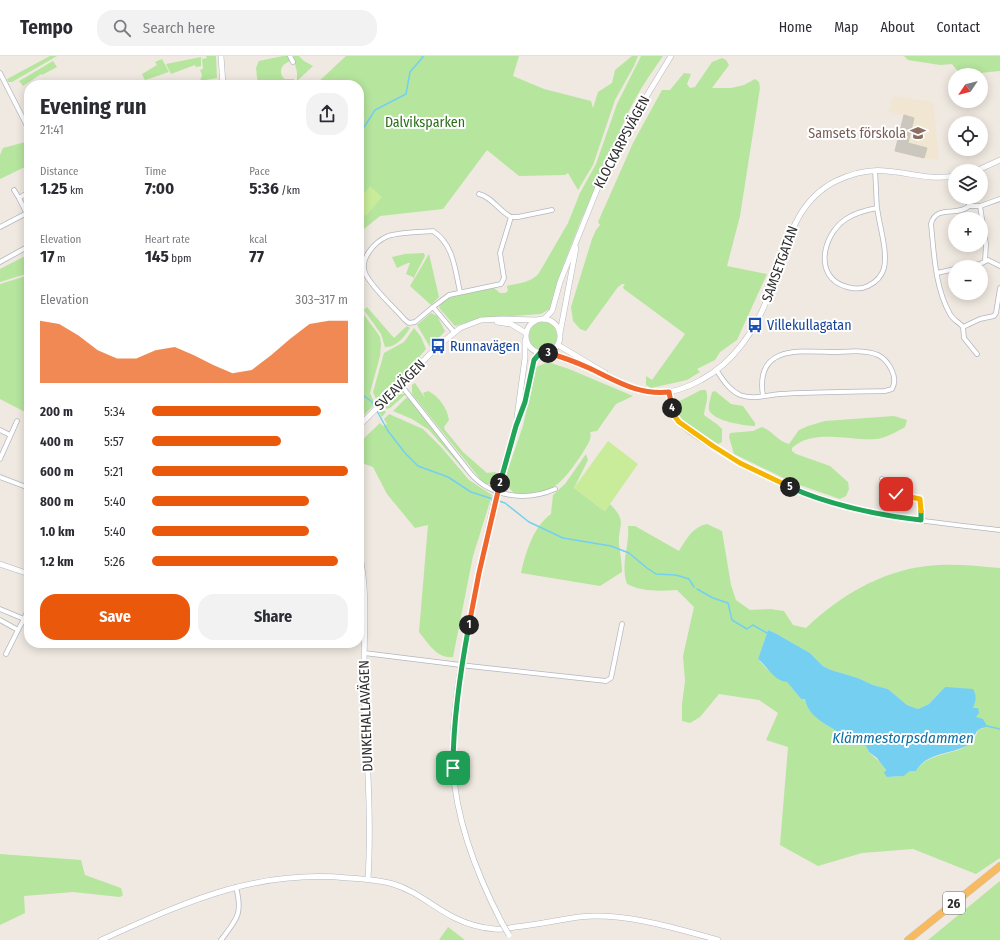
<!DOCTYPE html>
<meta charset="utf-8">
<style>
:root{--surface:#fff;--page:#f2f2f3;--text:#2b2b33;--muted:#7c7c81;--line:#e1e1e2;--accent:#ea580c}
body{margin:0;font-family:"Fira Sans Condensed",sans-serif;background:var(--page);color:var(--text);height:100vh;display:flex;flex-direction:column;font-size:15px;white-space:nowrap}
*{box-sizing:border-box;margin:0}
p{font-size:13px;color:var(--muted)}
.icon{flex:none;width:22px;height:22px;fill:none;stroke:currentColor;stroke-width:2;stroke-linecap:round;stroke-linejoin:round}
.map{position:relative;flex:1;overflow:hidden}
.side{position:absolute;left:24px;top:24px;width:340px;height:568px;display:flex;flex-direction:column;background:var(--surface);border-radius:16px;box-shadow:0 2px 10px #0003}
.side>*{flex:none}
.needle{width:26px;rotate:235deg}
.buttons{position:absolute;left:948px;top:12px;display:grid;gap:8px}
.buttons a{display:grid;place-items:center;width:40px;height:40px;border-radius:50%;background:var(--surface);box-shadow:0 2px 10px #0003;font-size:20px}
.pin{position:absolute;display:grid;place-items:center;width:34px;height:34px;color:#fff;margin:-17px;border-radius:8px;box-shadow:0 2px 6px #0006}
.km{position:absolute;width:20px;height:20px;margin:-10px;border-radius:50%;background:#222;color:#fff;font-size:11px;line-height:20px;text-align:center}
.round{display:grid;place-items:center;flex:none;width:42px;height:42px;border-radius:16px;background:var(--page)}
.head{display:flex;align-items:center;justify-content:space-between;height:68px;padding:0 16px}
h1{font-size:22px;font-weight:700;line-height:30px}
.figures{display:grid;grid-template-columns:repeat(3,1fr);gap:6px;height:68px;padding:4px 16px}
.figures div{display:grid;align-content:center}
.figures b{font-size:17px;font-weight:700}
.figures small{font-size:11px;font-weight:400}
.figures p{font-size:11px}
.chart{height:112px;padding:8px 16px}
.chart p{display:flex;justify-content:space-between}
.chart svg{width:100%;height:72px;margin-top:4px;fill:var(--accent);opacity:.7}
.cta{display:flex;gap:8px;margin-top:auto;padding:8px 16px}
.cta a{flex:1;height:46px;border-radius:16px;background:var(--accent);color:#fff;font-size:16px;font-weight:700;line-height:46px;text-align:center}
.cta a+a{background:var(--page);color:var(--text)}
ul{padding:0 16px;list-style:none;font-size:13px}
li{display:grid;grid-template-columns:64px 48px 1fr;align-items:center;height:30px}
li i{height:10px;border-radius:5px;background:var(--accent)}
header{display:flex;align-items:center;gap:24px;box-sizing:border-box;height:56px;padding:0 20px;background:var(--surface);border-bottom:1px solid var(--line)}
header strong{font-size:19px}
nav{display:flex;gap:22px;margin-inline-start:auto;font-size:14px}
.search{width:280px;height:36px;background:var(--page);display:flex;align-items:center;gap:10px;box-sizing:border-box;padding:0 14px;border-radius:16px;color:var(--muted);font-size:15px}
.map>svg:first-child{display:block}
.education{fill:#f0e6d1}
.green{fill:#b6e59e;fill-rule:evenodd}
.pitch{fill:#c9ec9a}
.water{fill:#75cff0}
.lines{fill:none;stroke-linecap:round;stroke-linejoin:round}
.stream{stroke:#75cff0;stroke-width:1.5}
.building{fill:#cbc7bf;stroke:#cbc5ba}
.minor-casing{stroke:#b4b7c1;stroke-width:5.5}
.tertiary-casing{stroke:#b4b7c1;stroke-width:6}
.trunk-casing{stroke:#c9c9c9;stroke-width:8}
.minor{stroke:#fff;stroke-width:4}
.tertiary{stroke:#fff;stroke-width:5}
.trunk{stroke:#f8ba60;stroke-width:7}
.minor-bridge-casing{stroke:#b4b7c1;stroke-width:5.5;stroke-linecap:butt}
.tertiary-bridge-casing{stroke:#b4b7c1;stroke-width:6;stroke-linecap:butt}
.minor-bridge{stroke:#fff;stroke-width:4}
.tertiary-bridge{stroke:#fff;stroke-width:5}
.split-1-casing{stroke:#fff;stroke-width:8}
.split-2-casing{stroke:#fff;stroke-width:8}
.split-3-casing{stroke:#fff;stroke-width:8}
.split-4-casing{stroke:#fff;stroke-width:8}
.split-5-casing{stroke:#fff;stroke-width:8}
.split-6-casing{stroke:#fff;stroke-width:8}
.split-7-casing{stroke:#fff;stroke-width:8}
.split-1{stroke:#22a559;stroke-width:5}
.split-2{stroke:#f0652b;stroke-width:5}
.split-3{stroke:#22a559;stroke-width:5}
.split-4{stroke:#f0652b;stroke-width:5}
.split-5{stroke:#f5b400;stroke-width:5}
.split-6{stroke:#22a559;stroke-width:5}
.split-7{stroke:#f5b400;stroke-width:5}
.labels{text-anchor:middle;dominant-baseline:central;stroke-width:4;stroke-linejoin:round;paint-order:stroke}
.shield{fill:#fff;stroke:#6d6d6d;stroke-width:1}
.shield-label{font-size:13px;font-weight:bold;fill:#2e2e2e}
.park-label{font-size:14px;fill:#2c6e1b;stroke:#fff}
.education-label{font-size:14px;fill:#785e54;stroke:#fff;text-anchor:end}
.street-label{font-size:14px;fill:#2e2e2e;stroke:#fff}
.transit-label{font-size:14px;fill:#164399;stroke:#fff;text-anchor:start}
.water-label{font-size:15px;font-style:italic;fill:#0d6fa3;stroke:#fff}
</style>
<header>
<strong>Tempo</strong>
<div class="search"><svg class="icon" aria-label="search" viewBox="0 0 24 24"><circle cx="10" cy="10" r="6"/><path d="M15 15l6 6"/></svg>Search here</div>
<nav><a>Home</a><a>Map</a><a>About</a><a>Contact</a></nav>
</header>
<div class="map">
<svg width="1000" height="884" viewBox="0 0 1000 884">
<rect width="100%" height="100%" fill="#efe9e1"/>
<!-- education -->
<polygon class="education" points="894,40 933,46 939,104 928,103 895,95 904,60 888,55"/>
<!-- green -->
<g class="green">
<polygon points="50,0 57,0 12,26 8,26 7,23"/>
<polygon points="206,0 216,0 217,22 200,25 202,19 200,14 203,13 202,3 207,2"/>
<path d="M283,0H288L290,5C283,8 279,12 282,20L285,23H294L295,27L289,29H258L256,12L259,5Z"/>
<polygon points="294,0 299,0 304,5 313,10 297,25 297,16 293,1"/>
<polygon points="346,0 519,0 513,20 544,33 591,45 593,52 598,36 612,27 615,14 632,0 638,0 634,10 615,44 593,109 578,134 568,117 565,119 519,120 487,94 443,153 380,160 359,177 359,29 315,29"/>
<path d="M641,0H663C644,27 625,55 617,87L581,164L563,210L550,253L541,258L481,262L455,270L440,253L439,251C447,236 479,235 494,232L500,237H505L508,235L507,230C519,227 531,227 539,217L568,167L580,137L596,108L617,48Z"/>
<polygon points="904,0 1000,0 1000,15 961,19 952,8 940,9 908,4"/>
<polygon points="201,1 201,10 196,11 195,9 171,18 166,8"/>
<polygon points="722,2 726,4 729,9 712,32 731,32 744,29 755,23 759,26 760,32 740,160 727,210 767,218 737,284 720,296 715,304 697,313 700,316 687,324 651,332 646,329 646,320 652,324 685,278 624,233 623,231 625,228 622,228 618,231 586,275 580,273 573,265 571,251 592,183 596,174 600,169 598,166 633,87 662,34 670,34 684,17 691,18 687,28 690,32 695,31 712,6"/>
<polygon points="162,3 169,16 145,24 142,18 157,9 155,6"/>
<polygon points="53,5 57,11 42,19 41,18 23,30 19,25"/>
<polygon points="29,85 29,109 0,123 0,99 3,92"/>
<polygon points="424,197 425,200 413,223 413,221 406,218 410,207 408,207 397,212 392,201 405,198"/>
<polygon points="29,198 29,217 0,226 0,213"/>
<polygon points="429,198 439,241 431,249 410,230"/>
<polygon points="29,219 29,358 0,343 0,228"/>
<path d="M367,251L394,282L407,270L410,272C405,280 396,292 385,291L381,278L364,254Z"/>
<polygon points="359,252 376,275 380,281 381,288 380,300 370,337 374,346 386,356 382,361 374,349 359,364"/>
<polygon points="431,257 437,260 445,275 431,291 430,291 417,269"/>
<circle cx="543" cy="280" r="14"/>
<polygon points="414,272 421,281 426,293 384,342 389,346 398,338 406,338 390,352 387,353 377,345 373,336 384,297 404,286"/>
<path d="M546,307H551L569,313L633,340L616,348L597,375L590,376C593,383 586,391 582,398C562,427 553,441 514,437L506,429L505,422L523,370L536,311Z"/>
<path d="M415,327L425,342L423,337L428,335C439,340 447,352 449,364L444,371L445,374L463,396L487,417L496,416L492,428H485L481,424L412,338V329Z"/>
<path d="M701,334H706C709,344 705,349 704,359L718,369L722,373V386L718,388L682,364C678,358 676,353 678,346Z"/>
<path d="M715,335L731,348L743,350L755,367V370C745,370 713,365 709,354C708,349 711,341 712,336Z"/>
<polygon points="409,341 477,426 472,423 429,374 412,363 393,355 406,342"/>
<path d="M389,358L423,373L441,391L469,424L492,439L473,500L453,601C437,603 429,588 419,576L428,469L415,472L387,438L373,411L359,406V387L380,367L383,370L387,368L384,363Z"/>
<path d="M894,360L907,364L905,371C896,376 886,382 876,383C850,385 813,372 792,392V395L796,398L830,410L848,426L849,433L846,440L840,443L794,427L734,398L729,381L730,377L753,375L762,371C774,376 777,385 789,388L799,374L808,370L825,365Z"/>
<path d="M586,398L588,404L574,432L602,453L605,455L610,448C628,466 618,468 619,488C620,497 622,506 622,516L600,530L521,517C526,496 533,471 551,458L553,439L565,428Z"/>
<path d="M707,468L722,475L731,529L736,544L750,554L770,553L784,555L793,569L806,572C838,541 881,515 927,510C951,507 976,510 1000,512V802L976,818L913,793L862,797L818,810L780,789L788,691L766,684L778,657L759,644L719,638L700,661L690,667L682,665V648L685,625L683,600L694,551L677,534C659,535 643,536 627,528C620,508 630,489 628,470H635L679,495C686,484 692,471 707,468ZM768,574L775,577L810,597L823,610L831,614L858,622L873,629L888,633L907,649L918,653L929,648L945,631L972,652L976,661L984,672L978,674C970,704 932,690 916,715H910L904,720L887,721C885,706 877,705 869,696C867,693 866,689 865,687C859,679 850,678 842,679C829,669 808,662 805,643H801L787,626L767,613L758,603Z"/>
<polygon points="0,798 81,804 85,819 121,832 123,839 120,841 73,836 24,840 25,857 0,869"/>
<polygon points="1000,825 1000,884 928,884 995,829"/>
<polygon points="448,871 465,884 439,884"/>
</g>
<!-- pitch -->
<g class="pitch">
<polygon points="370,130 382,141 366,160 359,153 359,144"/>
<polygon points="608,385 638,408 605,455 574,432"/>
</g>
<!-- water -->
<path class="water" d="M768,574L775,577L810,597L823,610L831,614L858,622L873,629L888,633L907,649L918,653L929,648L945,631L973,633C977,640 976,645 973,652H978L979,657L976,661L983,663L987,670C984,672 981,672 978,674C974,677 975,686 968,689C950,699 927,696 916,715H910L904,720L887,721L884,717L886,714L877,702L869,696L864,686L850,678L842,679C829,669 808,662 805,643H801L787,626C774,625 768,611 758,603Z"/>
<g class="lines">
<!-- stream -->
<g class="stream">
<polyline points="359,79 375,54 406,38 410,16 423,1 422,0"/>
<polyline points="359,328 359,335"/>
<polyline points="359,336 372,346 388,375 405,397 418,410 448,421 471,436 505,447 529,466 563,482 611,490 629,497 647,512 656,518 676,519 689,523 694,531"/>
<polyline points="697,533 713,542 728,547 732,564 747,573 753,569 767,577"/>
<polyline points="987,670 1000,673"/>
</g>
</g>
<!-- building -->
<polygon class="building" points="904,59 914,62 908,87 927,92 924,102 895,95"/>
<g class="lines">
<defs>
<g id="minor">
<polyline points="290,0 293,6"/>
<polyline points="0,17 27,70"/>
<path d="M875,115C876,127 876,139 877,151C879,169 888,195 884,212C882,220 876,226 868,230C862,233 854,233 847,231C813,222 822,179 846,163C855,157 866,154 877,152"/>
<polyline points="14,134 19,142"/>
<polyline points="29,136 19,142 29,162"/>
<path d="M479,138C492,141 499,155 511,161"/>
<path d="M969,141V150C958,161 936,148 931,168C934,197 935,232 950,258C953,264 959,266 963,271L964,282L977,298"/>
<polyline points="969,150 980,150 1000,143"/>
<polyline points="980,150 986,188 985,205"/>
<polyline points="0,171 27,157"/>
<polyline points="0,206 29,190"/>
<polyline points="963,211 980,208 988,204 1000,210"/>
<polyline points="937,217 955,213"/>
<path d="M433,251L415,266L409,267L405,264C393,250 375,235 366,219C358,204 374,186 388,180C399,176 421,176 433,175C454,189 455,214 460,236"/>
<polyline points="963,271 980,263 994,260 996,257 1000,232"/>
<polyline points="454,276 433,251 449,239 501,228 504,222 500,197 511,161 518,161 552,154"/>
<path d="M717,315C723,324 729,334 740,339C753,344 767,339 780,338C815,336 850,336 885,335L892,333C899,321 888,304 878,299C865,293 846,296 832,296C797,295 755,290 763,340"/>
<path d="M401,329L471,418C492,442 528,445 555,433"/>
<path d="M669,336C670,344 670,355 675,362C685,375 708,388 722,396C744,409 768,422 792,432C857,460 931,466 1000,474"/>
<polyline points="0,374 10,379"/>
<polyline points="0,403 17,365"/>
<polyline points="0,421 29,432"/>
<path d="M882,423C887,441 905,437 920,443L921,464"/>
<polyline points="0,553 24,563 29,551"/>
<polyline points="0,564 18,574 6,598"/>
<polyline points="18,574 24,563"/>
<polyline points="364,597 453,608"/>
<polyline points="469,610 606,625 611,622 622,568"/>
<path d="M221,884C237,863 243,858 236,831"/>
</g>
<g id="tertiary">
<polyline points="221,0 223,29"/>
<polyline points="976,115 1000,104"/>
<circle cx="543" cy="280" r="17"/>
<polyline points="544,263 552,255 560,226 598,131 643,46 671,0"/>
<polyline points="497,266 511,268 526,277"/>
<polyline points="560,277 576,192"/>
<polyline points="558,289 605,317"/>
<path d="M547,297C562,301 576,306 590,312C609,321 627,333 648,336C666,339 685,333 701,324C733,307 755,275 768,241C785,199 791,147 836,125C851,118 869,113 886,115C912,117 927,124 955,120"/>
<polyline points="517,361 525,302 525,284"/>
<polyline points="359,370 438,290 460,272 481,264 502,263 536,264"/>
<polyline points="498,431 508,396 525,346 534,304 540,297"/>
<path d="M493,451C484,491 476,532 468,573C459,618 451,665 453,711C456,766 477,819 502,867"/>
<path d="M359,496C369,538 363,584 364,626C366,692 372,758 368,823"/>
<polyline points="0,508 29,518"/>
<path d="M101,884C184,847 254,813 348,822C363,823 379,824 393,828C417,835 434,852 455,862C467,868 482,872 495,873C502,874 509,872 515,871C536,869 557,864 579,861C624,856 675,872 718,884"/>
</g>
<polyline id="trunk" points="908,884 1000,810"/>
</defs>
<!-- minor casing -->
<use href="#minor" class="minor-casing"/>
<!-- tertiary casing -->
<use href="#tertiary" class="tertiary-casing"/>
<!-- trunk casing -->
<use href="#trunk" class="trunk-casing"/>
<!-- minor -->
<use href="#minor" class="minor"/>
<!-- tertiary -->
<use href="#tertiary" class="tertiary"/>
<!-- trunk -->
<use href="#trunk" class="trunk"/>
<defs>
<polyline id="minor-bridge" points="453,608 469,610"/>
<g id="tertiary-bridge">
<polyline points="493,451 498,431"/>
<polyline points="502,867 509,879"/>
</g>
</defs>
<!-- minor-bridge casing -->
<use href="#minor-bridge" class="minor-bridge-casing"/>
<!-- tertiary-bridge casing -->
<use href="#tertiary-bridge" class="tertiary-bridge-casing"/>
<!-- minor-bridge -->
<use href="#minor-bridge" class="minor-bridge"/>
<!-- tertiary-bridge -->
<use href="#tertiary-bridge" class="tertiary-bridge"/>
</g>
<g class="lines">
<defs>
<path id="split-1" d="M453,712C453,663 460,617 469,569"/>
<polyline id="split-2" points="469,569 479,517 500,427"/>
<polyline id="split-3" points="500,427 516,370 525,346 534,304 540,297 548,297"/>
<path id="split-4" d="M548,297C562,301 576,306 589,312C617,325 637,339 669,336L672,352"/>
<polyline id="split-5" points="672,352 673,358 679,366 713,390 740,407 790,431"/>
<path id="split-6" d="M790,431C826,448 881,460 921,464V455"/>
<polyline id="split-7" points="896,438 920,443 921,455"/>
</defs>
<!-- split-1 casing -->
<use href="#split-1" class="split-1-casing"/>
<!-- split-2 casing -->
<use href="#split-2" class="split-2-casing"/>
<!-- split-3 casing -->
<use href="#split-3" class="split-3-casing"/>
<!-- split-4 casing -->
<use href="#split-4" class="split-4-casing"/>
<!-- split-5 casing -->
<use href="#split-5" class="split-5-casing"/>
<!-- split-6 casing -->
<use href="#split-6" class="split-6-casing"/>
<!-- split-7 casing -->
<use href="#split-7" class="split-7-casing"/>
<!-- split-1 -->
<use href="#split-1" class="split-1"/>
<!-- split-2 -->
<use href="#split-2" class="split-2"/>
<!-- split-3 -->
<use href="#split-3" class="split-3"/>
<!-- split-4 -->
<use href="#split-4" class="split-4"/>
<!-- split-5 -->
<use href="#split-5" class="split-5"/>
<!-- split-6 -->
<use href="#split-6" class="split-6"/>
<!-- split-7 -->
<use href="#split-7" class="split-7"/>
</g>
<!-- icons -->
<defs>
<symbol id="school-bare" viewBox="-9 -9 18 18"><path d="M0-5L7-2L0 1L-7-2ZM-4 1L0 2.5L4 1V4Q0 6-4 4Z" fill="#8d6e63" stroke="#fff" stroke-width="2.5" paint-order="stroke"/></symbol>
<symbol id="bus-bare" viewBox="-9 -9 18 18"><path d="M-5-6H5V4H4V6H2V4H-2V6H-4V4H-5ZM-3.5-4V0h7V-4ZM-3.5 1.2v1.5H-2V1.2ZM2 1.2v1.5H3.5V1.2Z" fill="#1a4fb4" stroke="#fff" stroke-width="2.5" paint-order="stroke"/></symbol>
</defs>
<g fill-rule="evenodd">
<use href="#school-bare" x="907" y="66" width="22" height="22"/>
<use href="#bus-bare" x="744" y="258" width="22" height="22"/>
<use href="#bus-bare" x="427" y="279" width="22" height="22"/>
</g>
<g class="labels">
<!-- shield labels -->
<rect class="shield" x="943" y="836" width="22" height="22" rx="3"/>
<g class="shield-label">
<text x="954" y="847">26</text>
</g>
<!-- park labels -->
<g class="park-label">
<text x="425" y="66">Dalviksparken</text>
</g>
<!-- education labels -->
<g class="education-label">
<text x="906" y="77">Samsets förskola</text>
</g>
<!-- street labels -->
<g class="street-label">
<text transform="translate(622 86) rotate(-62)">KLOCKARPSVÄGEN</text>
<text transform="translate(780 208) rotate(-70)">SAMSETGATAN</text>
<text transform="translate(400 329) rotate(-45)">SVEAVÄGEN</text>
<text transform="translate(366 660) rotate(-92)">DUNKEHALLAVÄGEN</text>
</g>
<!-- transit labels -->
<g class="transit-label">
<text x="767" y="269">Villekullagatan</text>
<text x="450" y="290">Runnavägen</text>
</g>
<!-- water labels -->
<g class="water-label">
<text x="903" y="682">Klämmestorpsdammen</text>
</g>
</g>
</svg>
<div class="buttons">
<a><svg class="needle" viewBox="-14 -14 28 28"><path d="M0-13l5 13h-10z" fill="#e53935"/><path d="M0 13l5-13h-10z" fill="#7c7c81"/></svg></a>
<a><svg class="icon" aria-label="locate" viewBox="0 0 24 24"><circle cx="12" cy="12" r="6"/><path d="M12 2v4M12 18v4M2 12h4M18 12h4"/></svg></a>
<a><svg class="icon" aria-label="layers" viewBox="0 0 24 24"><path d="M12 4l9 5-9 5-9-5zM3 14l9 5 9-5"/></svg></a>
<a>+</a>
<a>−</a>
</div>
<div class="pin" style="left:453px;top:712px;background:#1e9e55"><svg class="icon" aria-label="arrive" viewBox="0 0 24 24"><path d="M6 21V4h12l-3 4 3 4H6"/></svg></div>
<div class="pin" style="left:896px;top:438px;background:#d93025"><svg class="icon" aria-label="check" viewBox="0 0 24 24"><path d="M5 12l5 5 9-10"/></svg></div>
<b class="km" style="left:469px;top:569px">1</b>
<b class="km" style="left:500px;top:427px">2</b>
<b class="km" style="left:548px;top:297px">3</b>
<b class="km" style="left:672px;top:352px">4</b>
<b class="km" style="left:790px;top:431px">5</b>
<section class="side">
<div class="head"><div><h1>Evening run</h1><p>21:41</p></div><a class="round"><svg class="icon" aria-label="share" viewBox="0 0 24 24"><path d="M12 15V3M7 8l5-5 5 5M5 13v7h14v-7"/></svg></a></div>
<div class="figures">
<div><p>Distance</p><b>1.25<small> km</small></b></div>
<div><p>Time</p><b>7:00</b></div>
<div><p>Pace</p><b>5:36<small> /km</small></b></div>
</div>
<div class="figures">
<div><p>Elevation</p><b>17<small> m</small></b></div>
<div><p>Heart rate</p><b>145<small> bpm</small></b></div>
<div><p>kcal</p><b>77</b></div>
</div>
<div class="chart"><p><span>Elevation</span>303–317 m</p>
<svg viewBox="0 0 160 44" preserveAspectRatio="none"><path d="M0 44V6L10 8L20 15L30 24L40 29L50 29L60 24L70 22L80 27L90 33L100 38L110 36L120 27L130 17L140 8L150 6L160 6V44z"/></svg>
</div>
<ul>
<li><b>200 m</b>5:34<i style="width:86%"></i></li>
<li><b>400 m</b>5:57<i style="width:66%"></i></li>
<li><b>600 m</b>5:21<i style="width:100%"></i></li>
<li><b>800 m</b>5:40<i style="width:80%"></i></li>
<li><b>1.0 km</b>5:40<i style="width:80%"></i></li>
<li><b>1.2 km</b>5:26<i style="width:95%"></i></li>
</ul>
<div class="cta"><a>Save</a><a>Share</a></div>
</section>
</div>
